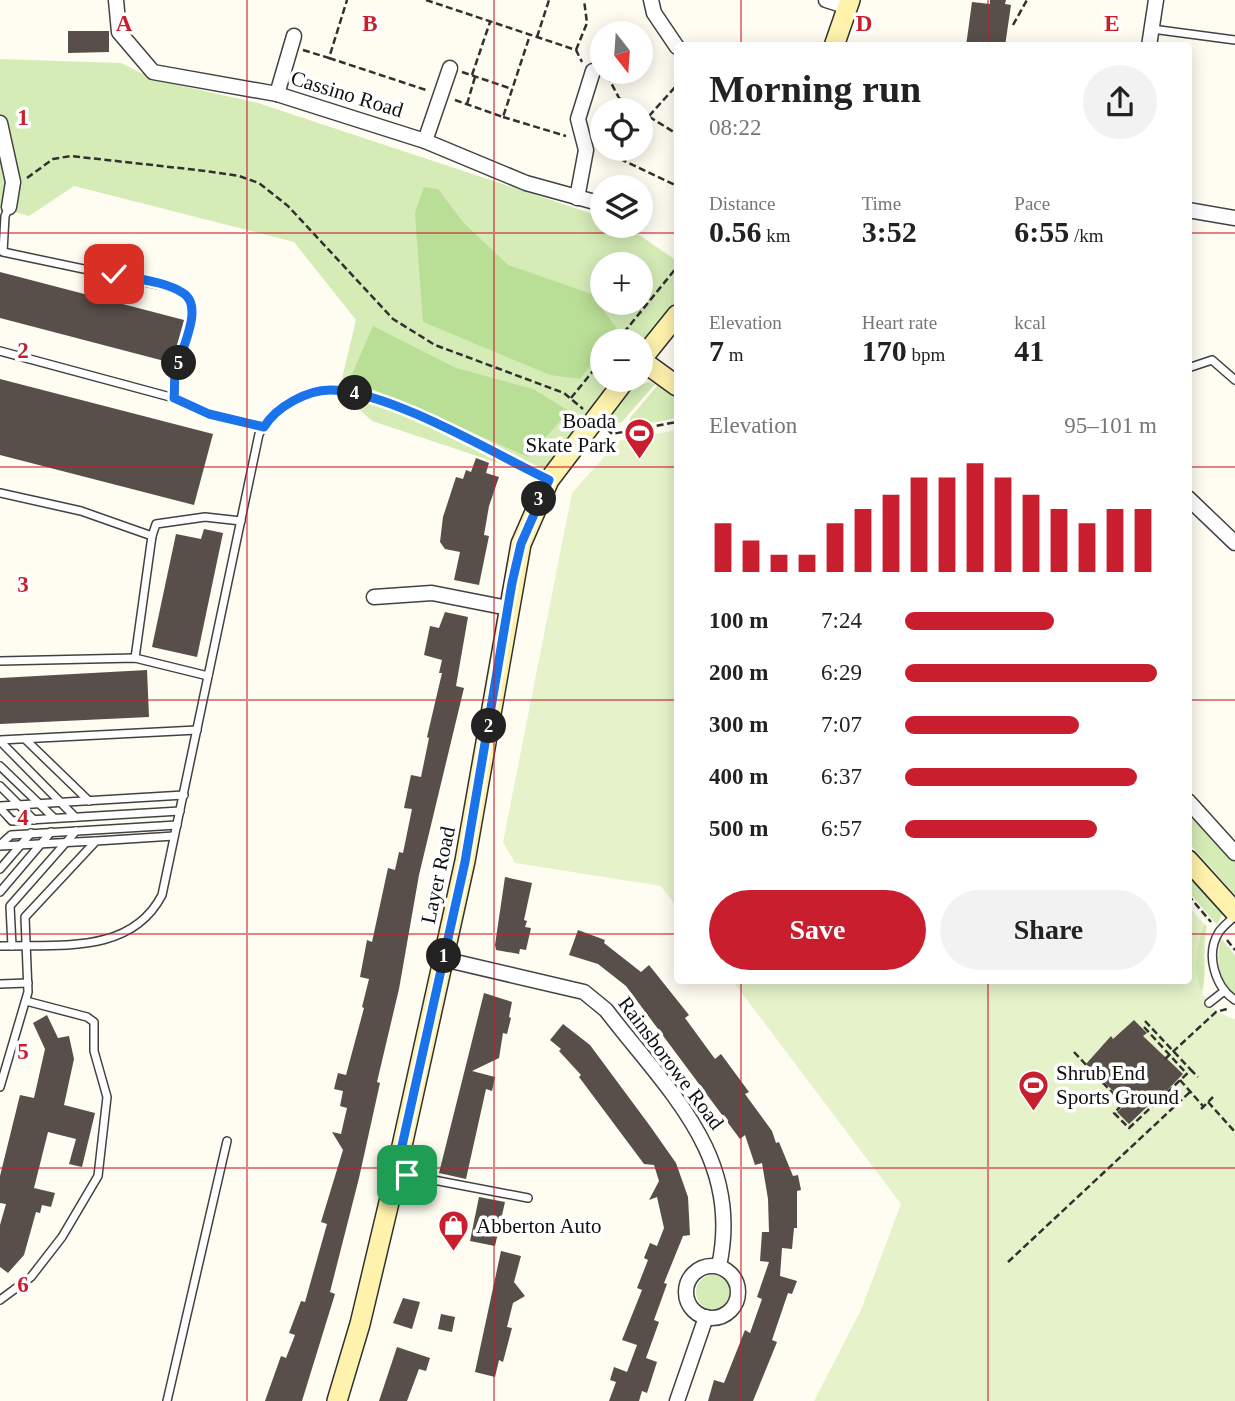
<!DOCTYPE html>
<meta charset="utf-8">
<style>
:root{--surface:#fff;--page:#f2f2f2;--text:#222;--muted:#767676;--accent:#c81e2d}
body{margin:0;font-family:"Times New Roman",serif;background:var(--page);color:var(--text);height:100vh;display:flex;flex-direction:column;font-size:26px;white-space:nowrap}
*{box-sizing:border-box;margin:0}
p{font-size:23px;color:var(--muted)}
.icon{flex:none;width:38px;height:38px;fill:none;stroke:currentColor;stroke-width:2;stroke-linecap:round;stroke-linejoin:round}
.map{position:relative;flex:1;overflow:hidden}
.panel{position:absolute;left:674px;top:42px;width:518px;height:942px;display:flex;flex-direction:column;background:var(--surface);border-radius:7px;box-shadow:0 4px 18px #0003}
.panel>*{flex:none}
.needle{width:46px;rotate:163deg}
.controls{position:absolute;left:590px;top:21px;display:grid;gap:14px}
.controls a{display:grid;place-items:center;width:63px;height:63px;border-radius:50%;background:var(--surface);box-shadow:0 4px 18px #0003;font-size:35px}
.pin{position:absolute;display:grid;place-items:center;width:60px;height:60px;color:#fff;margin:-30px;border-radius:14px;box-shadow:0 4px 10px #0006}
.km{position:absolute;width:35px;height:35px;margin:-18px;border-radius:50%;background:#222;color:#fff;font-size:19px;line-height:35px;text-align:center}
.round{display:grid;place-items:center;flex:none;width:74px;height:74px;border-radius:37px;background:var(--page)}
.head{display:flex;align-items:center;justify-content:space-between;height:119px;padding:0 35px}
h1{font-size:38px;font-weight:600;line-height:52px}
.stats{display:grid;grid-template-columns:repeat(3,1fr);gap:10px;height:119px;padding:7px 35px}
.stats div{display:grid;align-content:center}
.stats b{font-size:30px;font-weight:600}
.stats small{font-size:19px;font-weight:400}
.stats p{font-size:19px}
.chart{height:196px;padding:14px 35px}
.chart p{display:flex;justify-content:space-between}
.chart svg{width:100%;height:126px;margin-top:7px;stroke:var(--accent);stroke-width:6}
.button{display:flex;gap:14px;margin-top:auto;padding:14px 35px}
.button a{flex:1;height:80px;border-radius:42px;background:var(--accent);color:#fff;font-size:28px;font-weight:600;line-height:80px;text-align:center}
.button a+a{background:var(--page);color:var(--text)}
ul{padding:0 35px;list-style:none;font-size:23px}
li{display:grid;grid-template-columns:112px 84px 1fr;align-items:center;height:52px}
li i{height:18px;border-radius:9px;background:var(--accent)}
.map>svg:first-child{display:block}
.green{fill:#d5ecb7;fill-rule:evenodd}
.forest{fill:#b9de96}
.pitch{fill:#e6f3ca}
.building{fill:#584f4a}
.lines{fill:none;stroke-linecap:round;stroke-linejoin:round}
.lane-casing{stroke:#424242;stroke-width:10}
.street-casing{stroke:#424242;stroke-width:17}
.secondary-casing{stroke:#313131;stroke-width:22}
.path{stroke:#313131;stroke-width:2.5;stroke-dasharray:7 3.5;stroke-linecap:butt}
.lane{stroke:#fff;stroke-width:7}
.street{stroke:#fff;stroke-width:14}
.secondary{stroke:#fff2ac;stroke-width:19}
.route-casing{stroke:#fff;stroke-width:14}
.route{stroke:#1a73e8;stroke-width:9}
.grid{fill:none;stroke:#c81e2d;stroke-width:2;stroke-opacity:0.55}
.labels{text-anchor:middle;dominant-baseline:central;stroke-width:7;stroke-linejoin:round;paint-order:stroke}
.street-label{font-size:21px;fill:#0f0f0f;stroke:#fff}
.poi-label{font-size:21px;fill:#0f0f0f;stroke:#fff;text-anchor:start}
.grid-label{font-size:23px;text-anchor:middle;font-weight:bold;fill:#c81e2d;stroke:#fff;stroke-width:7;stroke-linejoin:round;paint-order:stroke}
</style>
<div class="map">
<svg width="1235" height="1401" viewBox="0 0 1235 1401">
<rect width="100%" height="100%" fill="#fffcf1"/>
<!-- green -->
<g class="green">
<path d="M0,59L121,63L155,80L258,103L602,217V226H626L677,261V302L641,354L640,341H602V380H622L549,480L372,421L339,391L356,320L294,242L74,186L29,216L0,208ZM602,264H640V303H602Z"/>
<polygon points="649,382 655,384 622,422 617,424 607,420 632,388"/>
<polygon points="658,385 677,399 677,418 629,427 630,418"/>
<polygon points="1188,807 1235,860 1235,895 1188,842"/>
<polygon points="1188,872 1221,909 1222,915 1217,925 1188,891"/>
<path d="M1204,924L1207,926C1201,950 1208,972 1202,993C1190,976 1197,942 1204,924Z"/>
<path d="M1221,938L1235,955V993C1217,982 1216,957 1221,938Z"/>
<circle cx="713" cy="1292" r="17"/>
</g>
<!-- forest -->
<g class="forest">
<polygon points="424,187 438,189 463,222 508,265 592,294 617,329 608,341 602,341 602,349 580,379 550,375 423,322 415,213"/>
<polygon points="373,326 456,368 533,389 569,411 528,457 350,379"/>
</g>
<!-- pitch -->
<g class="pitch">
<polygon points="677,430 677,907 661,886 515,863 503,842 572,493 618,441"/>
<path d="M1188,906L1204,924C1190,959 1192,1008 1235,1019V1401H814L861,1310L901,1204L732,980H1188Z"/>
</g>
<!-- building -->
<g class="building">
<polygon points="990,0 1006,0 1005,4 1011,5 1005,46 966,46 972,2 990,4"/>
<polygon points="68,31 109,31 109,52 68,53"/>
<polygon points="0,272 184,320 172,363 0,318"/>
<polygon points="0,379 213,434 194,505 0,455"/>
<polygon points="476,458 489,463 486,473 499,477 489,506 484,535 489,536 479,585 454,580 460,552 445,549 440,542 443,517 456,477 463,479 466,470 471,472"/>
<polygon points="204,529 223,533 197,657 152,647 176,534 201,539"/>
<polygon points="445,612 468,617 456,686 464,688 419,875 399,989 377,1082 380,1083 359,1178 330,1292 335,1294 302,1401 265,1401 281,1356 286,1358 295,1335 289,1333 301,1301 305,1302 327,1224 321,1222 343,1150 332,1132 341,1134 347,1108 340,1106 343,1091 334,1089 338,1073 346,1075 364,1008 362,1007 369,979 360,977 367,940 372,942 388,868 395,870 399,852 403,853 412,809 404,808 411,775 421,777 429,738 427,737 442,673 439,673 442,660 424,655 430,626 439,628"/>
<polygon points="147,670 149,717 0,724 0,678"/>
<polygon points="505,877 532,883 524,920 527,921 525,927 531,928 526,950 520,949 519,954 496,950 495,945"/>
<polygon points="578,930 605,940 604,943 641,972 649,965 689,1015 685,1018 715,1059 721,1054 749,1092 745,1094 772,1131 776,1143 779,1142 793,1176 798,1175 801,1190 797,1191 797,1228 794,1228 792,1249 782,1248 780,1276 797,1281 792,1294 788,1293 772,1340 777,1342 753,1401 708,1401 714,1380 724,1383 745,1330 750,1333 762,1299 757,1297 769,1262 760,1261 762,1232 769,1232 768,1199 762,1163 755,1165 745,1135 740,1139 626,986 598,964 569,955"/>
<polygon points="484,993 512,1002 509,1017 511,1018 507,1034 503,1033 499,1058 472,1071 495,1077 492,1091 486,1089 466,1179 439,1173"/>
<polygon points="47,1015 58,1038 69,1036 74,1059 64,1105 95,1113 82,1167 69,1164 76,1139 48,1132 34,1188 55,1193 51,1207 42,1205 40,1213 36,1212 24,1255 8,1273 0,1267 0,1225 6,1204 0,1203 0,1176 20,1095 34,1098 45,1049 33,1023"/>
<polygon points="1134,1020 1147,1033 1143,1036 1183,1074 1152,1106 1150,1104 1129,1124 1117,1112 1126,1104 1086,1064 1111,1036 1113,1039"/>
<polygon points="563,1024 590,1045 650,1126 676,1163 688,1197 690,1235 683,1236 664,1283 667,1284 654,1320 659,1322 646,1358 657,1362 647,1393 642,1391 639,1401 609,1401 616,1382 610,1380 614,1367 627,1372 637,1345 622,1340 642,1290 637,1288 648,1260 644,1258 650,1243 657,1246 664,1228 657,1197 649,1200 659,1181 654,1165 644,1164 579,1077 581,1075 559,1051 561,1049 550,1040"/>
<polygon points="479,1197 505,1202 495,1246 470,1241"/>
<polygon points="501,1251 521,1256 514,1282 525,1296 513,1303 507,1327 512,1328 503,1362 499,1360 495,1377 475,1372"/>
<polygon points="403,1298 420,1302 412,1329 393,1323"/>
<polygon points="441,1314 455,1317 452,1332 438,1329"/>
<polygon points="397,1347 430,1358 426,1371 419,1369 407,1401 379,1401"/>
</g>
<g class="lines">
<defs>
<g id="lane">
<polyline points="1152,29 1235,40"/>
<polyline points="9,207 5,216 3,252 174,288 186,294 193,312 175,374 174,398 209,414 263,427"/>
<polyline points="0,351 174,398"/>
<polyline points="1188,368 1212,360 1235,380"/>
<polyline points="0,493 81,511 152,536 135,658"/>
<polyline points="152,536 156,524 205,517 241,521"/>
<polyline points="0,661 135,658 208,676"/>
<polyline points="25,739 89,801"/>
<polyline points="0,740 197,730"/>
<polyline points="0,741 75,817"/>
<polyline points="0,766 54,818"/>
<polyline points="0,786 34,820"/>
<polyline points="0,806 184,795"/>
<polyline points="0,808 12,821 180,811"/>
<polyline points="0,845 11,835 177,825"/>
<polyline points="0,846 95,841"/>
<polyline points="0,869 31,833"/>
<polyline points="0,892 51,832"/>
<path d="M1235,916C1230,921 1223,926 1219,932C1205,954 1215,987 1235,1000"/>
<path d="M0,946C59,944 131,955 162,895L259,434C273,410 301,391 330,389C379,386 500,456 549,480"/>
<polyline points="12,946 10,906 76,831"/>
<polyline points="0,984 28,983"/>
<polyline points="1209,1003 1223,992"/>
<polyline points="0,1087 28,992 25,917 96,841 174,836"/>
<polyline points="397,1173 528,1198"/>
<polyline points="0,1300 31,1277 62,1237 98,1176 107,1097 94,1051 94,1022 87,1017 26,1001"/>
<polyline points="167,1401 227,1141"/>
</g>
<g id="street">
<polyline points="116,0 119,32 153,72 277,94 425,141 526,183 602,204"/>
<polyline points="651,0 654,13 677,47"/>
<polyline points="826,0 848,7"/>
<polyline points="1149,46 1156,0"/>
<polyline points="277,94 294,36"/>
<polyline points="0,123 13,182 9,207"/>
<polyline points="425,141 450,68"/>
<polyline points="577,198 586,150 578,119 593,71"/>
<polyline points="1188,210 1235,218"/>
<polyline points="1188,498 1235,543"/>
<polyline points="374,597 432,593 508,608"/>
<polyline points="1188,801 1235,853"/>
<path d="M443,959L584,992L606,1010C668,1091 743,1156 719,1266"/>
<circle cx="712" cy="1292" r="26"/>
<polyline points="677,1401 706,1317"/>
</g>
<g id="secondary">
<polyline points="834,46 850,0"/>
<polyline points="641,360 677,386"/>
<polyline points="640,361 677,315"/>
<polyline points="1188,860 1235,912"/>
<polyline points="337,1401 360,1324 396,1173 465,861 521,544 549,480 625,380"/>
</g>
</defs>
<!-- lane casing -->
<use href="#lane" class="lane-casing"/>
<!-- street casing -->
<use href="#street" class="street-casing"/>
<!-- secondary casing -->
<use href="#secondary" class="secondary-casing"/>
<!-- path -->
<g class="path">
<polyline points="426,0 576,50 582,62"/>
<polyline points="1013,25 1027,0"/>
<polyline points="537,37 549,0"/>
<polyline points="303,50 329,58 347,0"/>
<polyline points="576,50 587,23 584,0"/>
<polyline points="329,58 426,90"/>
<polyline points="462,72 512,89"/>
<polyline points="472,75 490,22"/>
<polyline points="607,75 619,98 639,110"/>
<polyline points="455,100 503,117 530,35"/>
<polyline points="467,104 475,77"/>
<polyline points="640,111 677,134"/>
<polyline points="649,116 677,85"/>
<polyline points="503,117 566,136"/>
<polyline points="601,150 677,186"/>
<polyline points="27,178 53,159 71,156 206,171 239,176 259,183 288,206 393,319 435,345 564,393 583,409"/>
<polyline points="676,268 677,194"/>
<polyline points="617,341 677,267"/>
<polyline points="571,398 602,360"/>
<polyline points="607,429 612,434 677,422"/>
<polyline points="1188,895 1211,922"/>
<polyline points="1227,940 1235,950"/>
<polyline points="1145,1021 1191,1070"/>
<polyline points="1144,1027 1187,1074"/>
<polyline points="1074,1052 1123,1104 1114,1113 1129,1128 1191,1070 1198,1077"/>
<polyline points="1165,1059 1216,1012 1227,1009"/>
<polyline points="1180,1080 1203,1106"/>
<polyline points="1208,1102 1235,1132"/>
<polyline points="1201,1109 1213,1097"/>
<polyline points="1008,1262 1190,1092"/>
</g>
<!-- lane -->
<use href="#lane" class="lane"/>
<!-- street -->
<use href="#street" class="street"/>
<!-- secondary -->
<use href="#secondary" class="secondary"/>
</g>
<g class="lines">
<defs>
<path id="route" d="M114,274C135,279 165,281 183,293C206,307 178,355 175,375C174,383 175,390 174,398L209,414L264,427C276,407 308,389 332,390C391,392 493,453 549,480L521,544L512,583L465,862L396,1173L407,1175"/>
</defs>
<!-- route casing -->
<use href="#route" class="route-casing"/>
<!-- route -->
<use href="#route" class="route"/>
</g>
<!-- grid -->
<path class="grid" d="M247,0V1401M494,0V1401M741,0V46M988,0V46M0,233H677M1188,233H1235M0,467H677M1188,467H1235M0,700H677M1188,700H1235M0,934H677M1188,934H1235M741,980V1401M988,980V1401M0,1168H1235"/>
<!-- icons -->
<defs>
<symbol id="stadium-pin" viewBox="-11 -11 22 30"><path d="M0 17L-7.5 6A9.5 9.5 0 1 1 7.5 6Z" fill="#c81e2d" stroke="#fff"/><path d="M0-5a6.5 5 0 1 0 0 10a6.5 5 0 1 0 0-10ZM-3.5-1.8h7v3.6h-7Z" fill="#fff"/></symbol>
<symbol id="shop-pin" viewBox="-11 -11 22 30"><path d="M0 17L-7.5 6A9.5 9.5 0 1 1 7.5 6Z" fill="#c81e2d" stroke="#fff"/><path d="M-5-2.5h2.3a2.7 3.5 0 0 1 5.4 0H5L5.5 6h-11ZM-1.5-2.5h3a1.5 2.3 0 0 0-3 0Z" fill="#fff"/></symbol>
</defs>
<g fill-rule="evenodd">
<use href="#stadium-pin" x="622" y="416" width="35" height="47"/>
<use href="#stadium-pin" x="1016" y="1068" width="35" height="47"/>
<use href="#shop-pin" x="436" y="1208" width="35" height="47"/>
</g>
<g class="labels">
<!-- street labels -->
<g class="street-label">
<text transform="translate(347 94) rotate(17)">Cassino Road</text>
<text transform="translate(438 875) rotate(-78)">Layer Road</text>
<text transform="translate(671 1063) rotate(53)">Rainsborowe Road</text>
</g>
<!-- poi labels -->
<g class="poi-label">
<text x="616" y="421" text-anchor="end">Boada<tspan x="616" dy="24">Skate Park</tspan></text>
<text x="1056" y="1073">Shrub End<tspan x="1056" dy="24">Sports Ground</tspan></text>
<text x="476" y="1226">Abberton Auto</text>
</g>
</g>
<g class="grid-label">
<text x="124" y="31">A</text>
<text x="370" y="31">B</text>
<text x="864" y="31">D</text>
<text x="1112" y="31">E</text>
<text x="23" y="125">1</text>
<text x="23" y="358">2</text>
<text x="23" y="592">3</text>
<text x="23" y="825">4</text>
<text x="23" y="1059">5</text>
<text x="23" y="1292">6</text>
</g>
</svg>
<div class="controls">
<a><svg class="needle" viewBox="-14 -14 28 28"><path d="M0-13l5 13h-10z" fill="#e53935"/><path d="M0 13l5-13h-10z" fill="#767676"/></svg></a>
<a><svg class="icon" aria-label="locate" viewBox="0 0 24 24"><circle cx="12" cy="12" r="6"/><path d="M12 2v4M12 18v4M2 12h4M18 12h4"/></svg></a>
<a><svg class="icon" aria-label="layers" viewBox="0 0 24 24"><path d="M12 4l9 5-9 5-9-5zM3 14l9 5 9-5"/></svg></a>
<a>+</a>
<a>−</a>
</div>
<div class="pin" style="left:407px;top:1175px;background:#1e9e55"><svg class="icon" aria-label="arrive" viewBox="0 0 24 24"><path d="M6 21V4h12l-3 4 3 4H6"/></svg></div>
<div class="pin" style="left:114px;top:274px;background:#d93025"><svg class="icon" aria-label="check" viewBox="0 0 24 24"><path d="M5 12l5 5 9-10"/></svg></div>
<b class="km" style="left:444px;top:956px">1</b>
<b class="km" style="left:489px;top:726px">2</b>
<b class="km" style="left:539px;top:499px">3</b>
<b class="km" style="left:355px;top:393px">4</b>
<b class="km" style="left:179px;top:363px">5</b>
<section class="panel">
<div class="head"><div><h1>Morning run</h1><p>08:22</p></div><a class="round"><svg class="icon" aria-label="share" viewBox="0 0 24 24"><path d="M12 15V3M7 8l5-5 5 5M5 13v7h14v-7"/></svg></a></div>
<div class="stats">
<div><p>Distance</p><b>0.56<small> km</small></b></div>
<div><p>Time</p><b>3:52</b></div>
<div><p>Pace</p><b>6:55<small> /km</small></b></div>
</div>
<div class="stats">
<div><p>Elevation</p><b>7<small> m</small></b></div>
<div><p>Heart rate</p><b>170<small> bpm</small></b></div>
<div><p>kcal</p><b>41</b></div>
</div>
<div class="chart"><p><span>Elevation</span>95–101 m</p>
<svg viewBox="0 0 160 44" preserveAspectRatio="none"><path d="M5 44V27M15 44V33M25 44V38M35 44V38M45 44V27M55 44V22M65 44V17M75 44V11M85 44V11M95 44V6M105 44V11M115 44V17M125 44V22M135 44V27M145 44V22M155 44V22"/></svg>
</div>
<ul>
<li><b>100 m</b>7:24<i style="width:59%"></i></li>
<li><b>200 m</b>6:29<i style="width:100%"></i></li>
<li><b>300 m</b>7:07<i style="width:69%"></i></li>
<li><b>400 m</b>6:37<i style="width:92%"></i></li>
<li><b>500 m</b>6:57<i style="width:76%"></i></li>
</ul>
<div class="button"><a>Save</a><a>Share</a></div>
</section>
</div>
